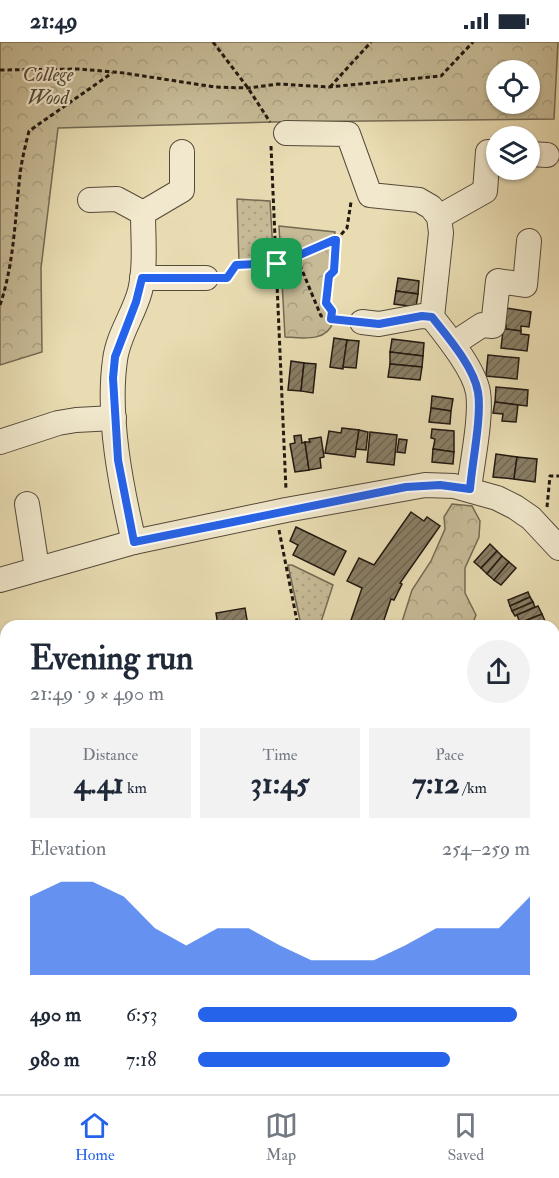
<!DOCTYPE html>
<meta charset="utf-8">
<style>
:root{--surface:#fff;--page:#f2f2f3;--text:#1f2937;--muted:#747a83;--line:#e0e1e3;--accent:#2563eb}
body{margin:0;font-family:"IM FELL Double Pica",serif;background:var(--page);color:var(--text);height:100vh;display:flex;flex-direction:column;font-size:22px;white-space:nowrap}
*{box-sizing:border-box;margin:0}
p{font-size:20px;color:var(--muted)}
.icon{flex:none;width:33px;height:33px;fill:none;stroke:currentColor;stroke-width:2;stroke-linecap:round;stroke-linejoin:round}
.map{position:relative;flex:1;overflow:hidden}
.sheet{position:absolute;left:0px;top:578px;width:560px;height:476px;display:flex;flex-direction:column;background:var(--surface);border-radius:18px 18px 0 0;box-shadow:0 2px 4px #0004}
.sheet>*{flex:none}
.buttons{position:absolute;left:486px;top:18px;display:grid;gap:12px}
.buttons a{display:grid;place-items:center;width:54px;height:54px;border-radius:50%;background:var(--surface);box-shadow:0 2px 4px #0004;font-size:30px}
.pin{position:absolute;display:grid;place-items:center;width:51px;height:51px;color:#fff;margin:-26px;border-radius:12px;box-shadow:0 3px 9px #0006}
.round{display:grid;place-items:center;flex:none;width:63px;height:63px;border-radius:32px;background:var(--page)}
.overview{display:flex;align-items:center;justify-content:space-between;height:102px;padding:0 30px}
h1{font-size:33px;font-weight:700;line-height:45px}
.stats{display:grid;grid-template-columns:repeat(3,1fr);gap:9px;height:102px;padding:6px 30px}
.stats div{display:grid;align-content:center;border-radius:0px;background:var(--page);text-align:center}
.stats b{font-size:30px;font-weight:700}
.stats small{font-size:16px;font-weight:400}
.stats p{font-size:16px}
.chart{height:168px;padding:12px 30px}
.chart p{display:flex;justify-content:space-between}
.chart svg{width:100%;height:108px;margin-top:6px;fill:var(--accent);opacity:.7}
ul{padding:0 30px;list-style:none;font-size:20px}
li{display:grid;grid-template-columns:96px 72px 1fr;align-items:center;height:45px}
li i{height:15px;border-radius:8px;background:var(--accent)}
.status{display:flex;justify-content:space-between;align-items:center;height:42px;padding:0 30px;background:var(--surface);direction:ltr}
.status svg{height:16px;fill:currentColor}
.menu{display:flex;justify-content:space-around;align-items:center;height:84px;border-top:2px solid var(--line);background:var(--surface);font-size:16px;color:var(--muted)}
.menu a{display:grid;justify-items:center;gap:3px}
.menu .active{color:var(--accent)}
.map>svg:first-child{display:block}
.grass{fill:url(#grass-dots);stroke:#746a54;stroke-width:1.5}
.forest{fill:url(#forest-crowns);stroke:#746a54;stroke-width:1.5;fill-rule:evenodd}
.building{fill:url(#building-hatch);stroke:#221911;stroke-width:1.5}
.lines{fill:none;stroke-linecap:round;stroke-linejoin:round}
.minor-casing{stroke:#544a39;stroke-width:26}
.path{stroke:#221911;stroke-width:3;stroke-dasharray:4.5 3;stroke-linecap:butt}
.minor{stroke:#f1e8cd;stroke-width:24}
.route-casing{stroke:#fff;stroke-width:12}
.route{stroke:#2563eb;stroke-width:8}
.labels{text-anchor:middle;dominant-baseline:central;stroke-width:4.5;stroke-linejoin:round;paint-order:stroke}
.park-label{font-size:20px;font-style:italic;fill:#544a39;stroke:#f1e8cd}
</style>
<div class="status"><b>21:49</b><svg viewBox="0 0 49 12"><path d="M0 12V9h3v3zM5 12V6h3v6zM10 12V3h3v9zM15 12V0h3v12zM26 1h20v11H26zM47 4h2v5h-2z"/></svg></div>
<div class="map">
<svg width="559" height="1052" viewBox="0 0 559 1052">
<defs>
<pattern id="grass-dots" width="8" height="8" patternUnits="userSpaceOnUse" patternTransform="scale(1.5)"><rect width="8" height="8" fill="#c7bb97"/><path d="M2 2h.1M6 6h.1" fill="none" stroke="#aba081" stroke-width="1.8" stroke-linecap="round"/></pattern>
<pattern id="forest-crowns" width="20" height="18" patternUnits="userSpaceOnUse" patternTransform="scale(1.5)"><rect width="20" height="18" fill="#c7bb97"/><path d="M2 6a3 3 0 1 1 6 0M12 15a3 3 0 1 1 6 0" fill="none" stroke="#aba081"/></pattern>
<pattern id="building-hatch" width="6" height="6" patternUnits="userSpaceOnUse" patternTransform="scale(1.5)"><rect width="6" height="6" fill="#897e65"/><path d="M-1 1l2-2M0 6l6-6M5 7l2-2" fill="none" stroke="#706652"/></pattern>
</defs>
<rect width="100%" height="100%" fill="#e9dcb2"/>
<filter id="stains"><feTurbulence type="fractalNoise" baseFrequency=".00333" numOctaves="4"/><feColorMatrix values="0 0 0 0 .2 0 0 0 0 .09 0 0 0 0 .02 0 0 0 .5 -.17"/></filter>
<radialGradient id="worn" r=".72"><stop offset=".6" stop-color="#630" stop-opacity="0"/><stop offset="1" stop-color="#630" stop-opacity=".3"/></radialGradient>
<!-- grass -->
<g class="grass">
<polygon points="237,157 270,159 275,242 264,242 263,220 239,220"/>
<polygon points="288,523 292,523 333,543 320,583 301,583"/>
</g>
<!-- forest -->
<g class="forest">
<path d="M0,0H558L554,77L274,80L58,86L41,226L42,310L0,323ZM496,28H530V62H496Z"/>
<path d="M279,184L335,190L332,228L327,233L324,262L330,269L329,279L333,280C327,300 303,296 285,295Z"/>
<polygon points="452,462 472,464 480,479 479,495 465,526 465,551 476,573 472,583 442,583 440,581 401,583 412,548 431,519 445,487 444,475"/>
<polygon points="559,689 559,949 554,949 554,690"/>
<polygon points="30,1047 220,1047 218,1052 83,1052 83,1047 52,1049"/>
</g>
<!-- building -->
<g class="building">
<polygon points="398,236 419,239 418,252 396,249"/>
<polygon points="396,249 418,252 416,265 394,262"/>
<polygon points="506,266 531,270 529,285 521,284 521,289 506,287 506,283 504,283"/>
<polygon points="506,287 521,289 521,292 529,293 527,309 501,306 503,289"/>
<polygon points="334,296 347,298 343,327 330,325"/>
<polygon points="392,297 424,301 423,314 390,310"/>
<polygon points="347,298 359,299 356,326 343,325"/>
<polygon points="390,310 423,314 422,325 390,322"/>
<polygon points="488,313 519,316 517,337 486,334"/>
<polygon points="291,319 304,321 301,349 288,348"/>
<polygon points="304,321 316,322 313,351 301,349"/>
<polygon points="390,322 422,325 420,338 388,335"/>
<polygon points="496,345 528,348 527,364 495,360"/>
<polygon points="432,354 453,357 451,369 431,366"/>
<polygon points="495,360 518,363 516,380 502,379 503,372 493,371"/>
<polygon points="431,366 451,369 450,382 429,380"/>
<polygon points="342,386 359,388 355,415 325,411 329,389 341,391"/>
<polygon points="432,387 454,389 454,410 433,407 435,397 431,396"/>
<polygon points="359,388 368,390 366,408 356,407"/>
<polygon points="370,390 397,393 394,423 367,420"/>
<polygon points="301,393 302,401 305,400 309,428 295,430 290,402 295,401 294,394"/>
<polygon points="321,395 324,415 320,416 321,426 309,428 305,400 310,400 309,397"/>
<polygon points="399,397 407,398 405,411 397,410"/>
<polygon points="433,407 454,410 453,422 432,420"/>
<polygon points="496,412 517,415 514,437 493,435"/>
<polygon points="517,415 537,417 535,440 514,437"/>
<polygon points="411,470 424,479 427,475 440,484 400,541 402,542 394,558 391,557 382,584 349,584 362,546 347,539 359,516 374,523"/>
<polygon points="296,485 346,509 334,533 293,513 298,503 290,499"/>
<polygon points="490,502 497,509 481,526 474,520"/>
<polygon points="497,509 502,514 487,532 481,526"/>
<polygon points="502,514 509,520 494,538 487,532"/>
<polygon points="509,520 516,526 501,543 494,538"/>
<polygon points="528,550 530,555 510,564 508,558"/>
<polygon points="530,555 533,560 512,569 510,564"/>
<polygon points="533,560 535,565 515,574 512,569"/>
<polygon points="538,564 542,572 520,581 517,573"/>
<polygon points="245,566 248,584 218,584 216,571"/>
<polygon points="542,572 545,579 533,584 521,584 520,581"/>
<polygon points="559,623 559,661 554,662 554,624"/>
</g>
<g class="lines">
<defs>
<g id="minor">
<path d="M286,91L348,92L370,153L419,158L431,165L439,175L441,191L432,275C446,293 474,327 478,350C482,374 472,421 469,447"/>
<polyline points="530,112 547,113"/>
<path d="M90,158L117,157L143,171C143,196 146,224 140,249C134,272 118,293 115,318C107,374 121,445 134,500"/>
<polyline points="143,171 182,148 182,110"/>
<polyline points="439,175 485,149 488,110 496,110"/>
<polyline points="142,236 206,236"/>
<polyline points="362,280 379,282 422,274 432,275"/>
<polyline points="453,302 482,283 493,284 498,239 525,243 529,199"/>
<polyline points="0,400 58,381 76,378 114,376"/>
<polyline points="27,462 37,526"/>
<polyline points="0,538 134,500 286,468 425,443 454,444 497,456 515,465 531,476 559,506"/>
<polyline points="554,673 559,671"/>
<polyline points="0,919 6,920"/>
<polyline points="554,976 559,976"/>
<polyline points="0,1013 6,1012"/>
</g>
</defs>
<!-- minor casing -->
<use href="#minor" class="minor-casing"/>
<!-- path -->
<g class="path">
<polyline points="213,0 248,46 270,80"/>
<polyline points="0,28 80,27 124,31 215,45 248,46 278,42 329,45 441,34 473,0"/>
<polyline points="330,45 371,0"/>
<polyline points="271,104 286,448"/>
<polyline points="297,216 321,274 332,274"/>
<polyline points="226,236 236,223 281,221 336,198"/>
<path d="M0,263C15,219 15,171 21,125C23,113 26,101 29,89L112,31"/>
<polyline points="345,278 331,277 332,269 326,261 329,234 334,229 336,198 347,186 351,160"/>
<polyline points="547,465 550,434 559,434"/>
<polyline points="279,488 298,584"/>
<polyline points="0,798 6,795"/>
<polyline points="156,1052 157,1047"/>
<polyline points="177,1052 181,1047"/>
</g>
<!-- minor -->
<use href="#minor" class="minor"/>
</g>
<g class="lines">
<defs>
<path id="route" d="M334,198H336L334,229L329,234L326,261L332,269L331,277L379,282L422,274L432,275C447,294 474,325 478,350C482,374 472,421 470,447L440,443L406,445L134,500L118,418L113,336L115,315L136,260L142,236H227L236,223L281,221Z"/>
</defs>
<!-- route casing -->
<use href="#route" class="route-casing"/>
<!-- route -->
<use href="#route" class="route"/>
</g>
<g class="labels">
<!-- park labels -->
<g class="park-label">
<text x="48" y="32">College<tspan x="48" dy="23">Wood</tspan></text>
</g>
</g>
<rect width="100%" height="100%" filter="url(#stains)"/>
<rect width="100%" height="100%" fill="url(#worn)"/>
</svg>
<div class="buttons">
<a><svg class="icon" aria-label="locate" viewBox="0 0 24 24"><circle cx="12" cy="12" r="6"/><path d="M12 2v4M12 18v4M2 12h4M18 12h4"/></svg></a>
<a><svg class="icon" aria-label="layers" viewBox="0 0 24 24"><path d="M12 4l9 5-9 5-9-5zM3 14l9 5 9-5"/></svg></a>
</div>
<div class="pin" style="left:277px;top:222px;background:#1e9e55"><svg class="icon" aria-label="arrive" viewBox="0 0 24 24"><path d="M6 21V4h12l-3 4 3 4H6"/></svg></div>
<section class="sheet">
<div class="overview"><div><h1>Evening run</h1><p>21:49 · 9 × 490 m</p></div><a class="round"><svg class="icon" aria-label="share" viewBox="0 0 24 24"><path d="M12 15V3M7 8l5-5 5 5M5 13v7h14v-7"/></svg></a></div>
<div class="stats">
<div><p>Distance</p><b>4.41<small> km</small></b></div>
<div><p>Time</p><b>31:45</b></div>
<div><p>Pace</p><b>7:12<small> /km</small></b></div>
</div>
<div class="chart"><p><span>Elevation</span>254–259 m</p>
<svg viewBox="0 0 160 44" preserveAspectRatio="none"><path d="M0 44V12L10 6L20 6L30 12L40 25L50 32L60 25L70 25L80 32L90 38L100 38L110 38L120 32L130 25L140 25L150 25L160 12V44z"/></svg>
</div>
<ul>
<li><b>490 m</b>6:53<i style="width:96%"></i></li>
<li><b>980 m</b>7:18<i style="width:76%"></i></li>
</ul>
</section>
</div>
<nav class="menu">
<a class="active"><svg class="icon" aria-label="home" viewBox="0 0 24 24"><path d="M3 11l9-7 9 7M6 9v11h12V9"/></svg>Home</a>
<a><svg class="icon" aria-label="map" viewBox="0 0 24 24"><path d="M3 6l6-2 6 2 6-2v14l-6 2-6-2-6 2zM9 4v14M15 6v14"/></svg>Map</a>
<a><svg class="icon" aria-label="saved" viewBox="0 0 24 24"><path d="M7 4h10v16l-5-4-5 4z"/></svg>Saved</a>
</nav>
